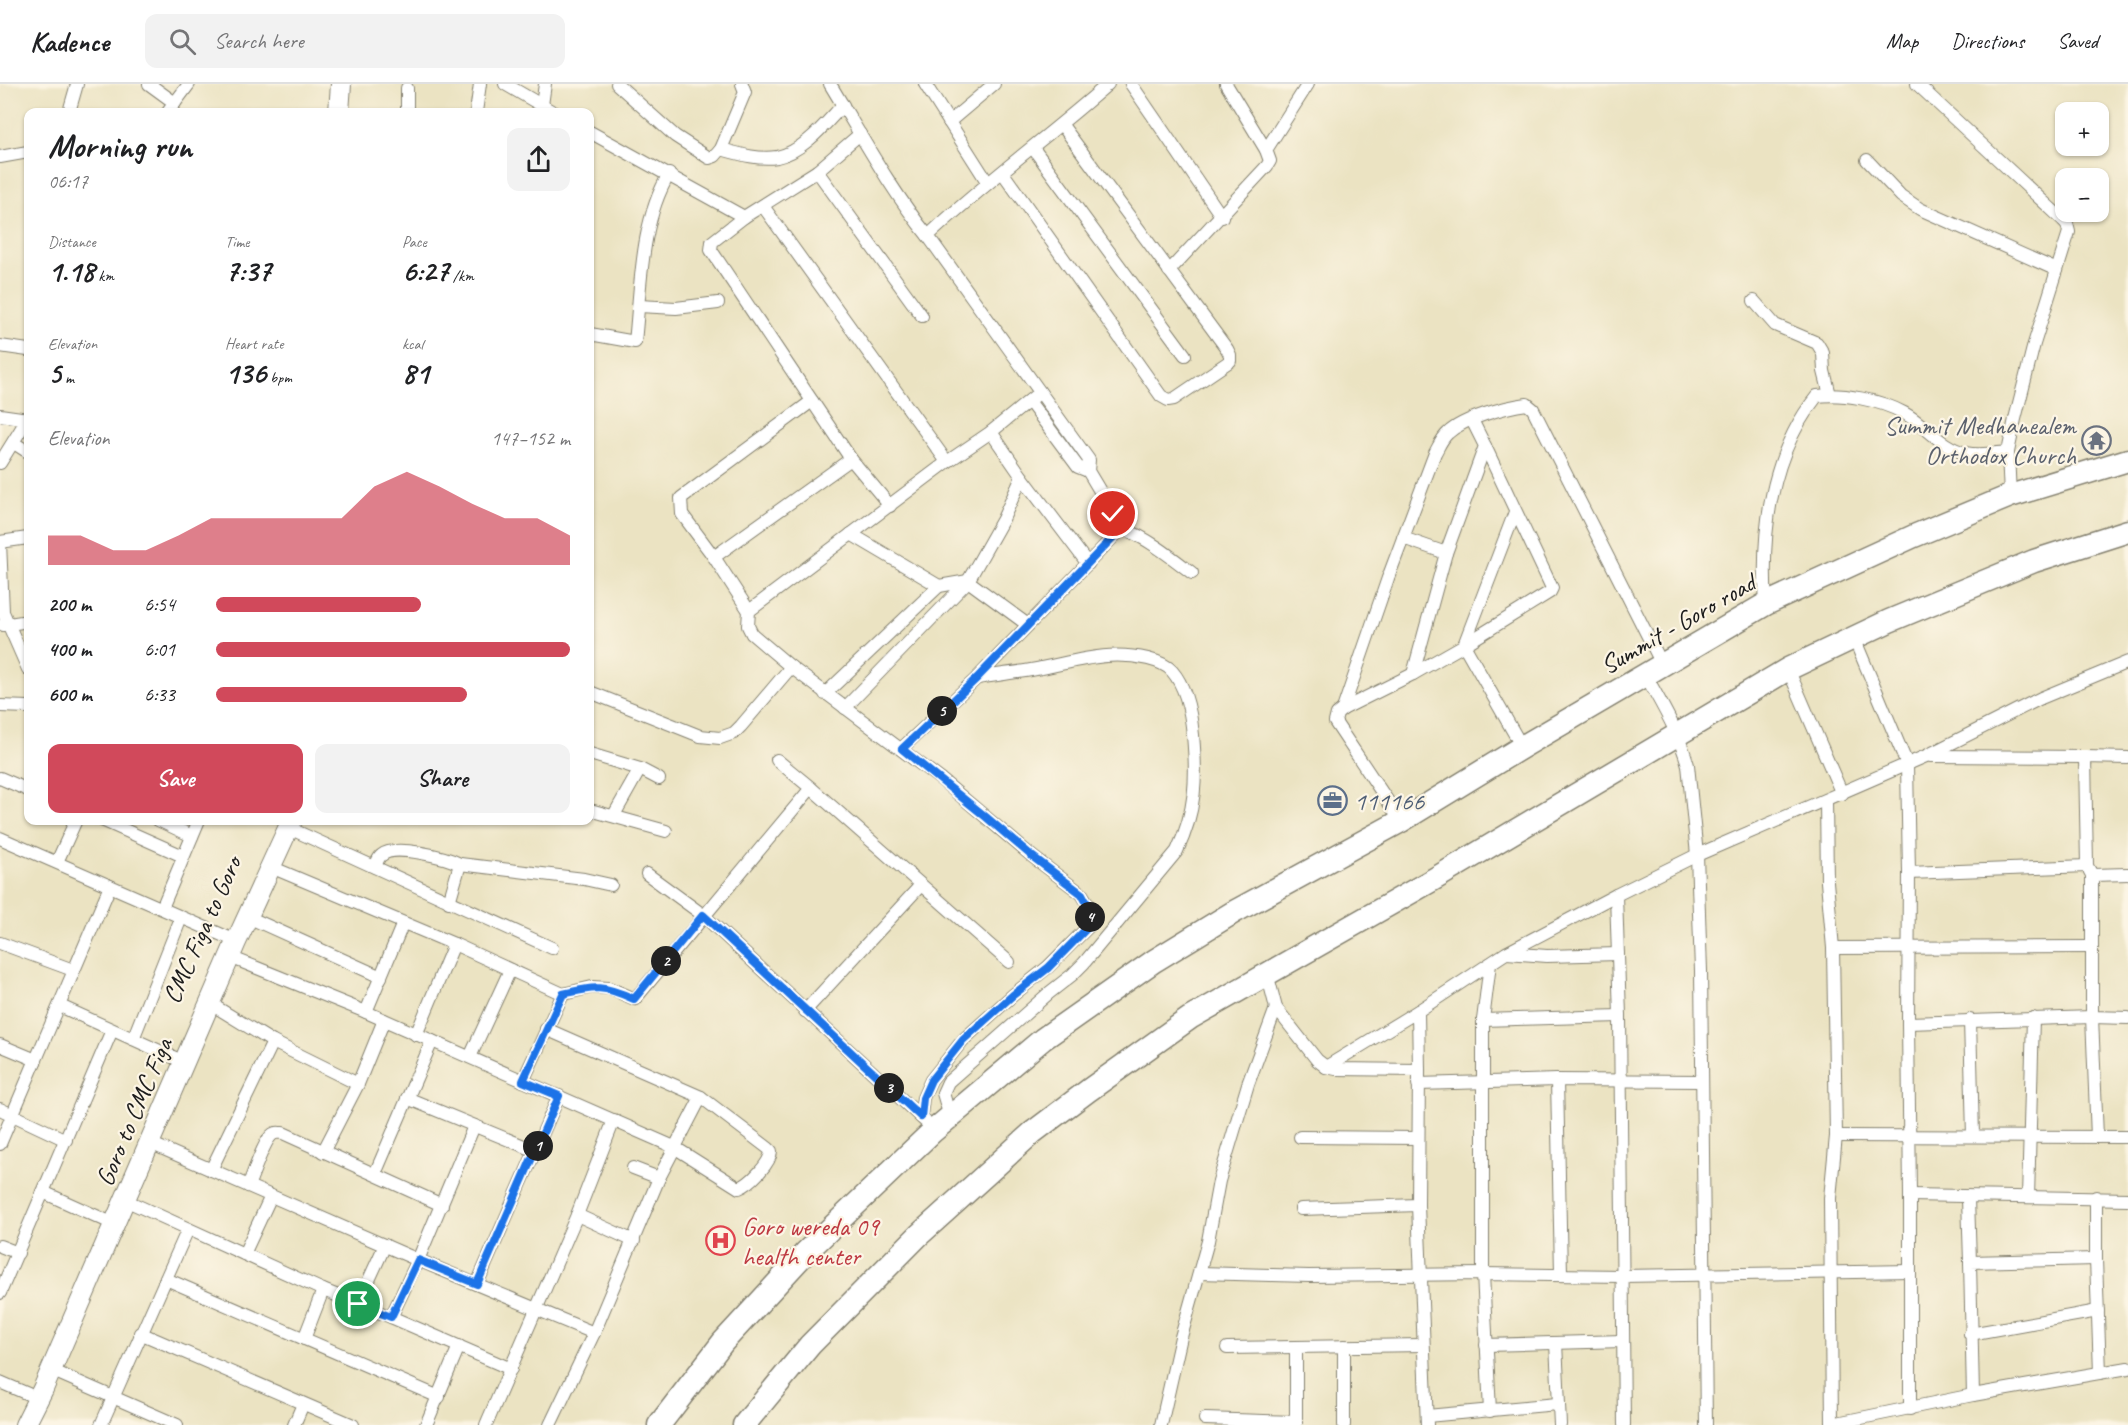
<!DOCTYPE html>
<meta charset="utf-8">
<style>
:root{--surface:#fff;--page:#f2f2f2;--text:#202124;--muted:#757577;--line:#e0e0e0;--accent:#d1495b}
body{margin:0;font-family:Caveat,sans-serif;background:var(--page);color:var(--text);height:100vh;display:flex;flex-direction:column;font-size:22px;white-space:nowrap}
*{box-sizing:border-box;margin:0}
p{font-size:20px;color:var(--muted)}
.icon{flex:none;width:33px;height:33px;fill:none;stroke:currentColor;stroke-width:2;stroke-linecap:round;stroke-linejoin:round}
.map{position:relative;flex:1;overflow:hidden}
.panel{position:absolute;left:24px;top:24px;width:570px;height:717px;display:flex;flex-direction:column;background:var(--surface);border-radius:12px;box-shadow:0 2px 4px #0004}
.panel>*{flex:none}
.buttons{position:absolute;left:2055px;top:18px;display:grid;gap:12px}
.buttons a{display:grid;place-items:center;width:54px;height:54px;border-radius:12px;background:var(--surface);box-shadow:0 2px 4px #0004;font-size:30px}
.pin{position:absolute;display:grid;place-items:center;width:51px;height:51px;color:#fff;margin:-26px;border:3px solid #fff;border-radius:50%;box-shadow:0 2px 6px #0007}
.km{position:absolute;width:30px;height:30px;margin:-15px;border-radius:50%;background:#222;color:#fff;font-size:16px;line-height:30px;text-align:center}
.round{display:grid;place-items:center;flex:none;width:63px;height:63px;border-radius:12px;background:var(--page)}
.headline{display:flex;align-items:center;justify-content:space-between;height:102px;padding:0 24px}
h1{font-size:33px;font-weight:700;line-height:45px}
.metrics{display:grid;grid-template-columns:repeat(3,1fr);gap:9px;height:102px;padding:6px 24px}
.metrics div{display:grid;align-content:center}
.metrics b{font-size:30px;font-weight:700}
.metrics small{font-size:16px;font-weight:400}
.metrics p{font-size:16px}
.chart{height:168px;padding:12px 24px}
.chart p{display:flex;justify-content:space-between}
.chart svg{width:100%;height:108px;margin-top:6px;fill:var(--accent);opacity:.7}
.cta{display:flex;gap:12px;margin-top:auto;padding:12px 24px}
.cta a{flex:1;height:69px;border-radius:12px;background:var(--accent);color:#fff;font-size:24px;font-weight:700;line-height:69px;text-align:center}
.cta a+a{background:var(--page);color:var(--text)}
ul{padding:0 24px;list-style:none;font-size:20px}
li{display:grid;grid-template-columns:96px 72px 1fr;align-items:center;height:45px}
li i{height:15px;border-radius:8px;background:var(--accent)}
header{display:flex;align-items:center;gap:36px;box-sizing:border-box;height:84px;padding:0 30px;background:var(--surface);border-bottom:2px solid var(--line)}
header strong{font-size:28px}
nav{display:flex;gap:33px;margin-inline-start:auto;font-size:21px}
.search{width:420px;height:54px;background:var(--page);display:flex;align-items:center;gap:15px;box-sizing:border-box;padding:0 21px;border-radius:12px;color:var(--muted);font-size:22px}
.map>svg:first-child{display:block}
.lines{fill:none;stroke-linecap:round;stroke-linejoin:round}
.street-casing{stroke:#84806f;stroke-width:14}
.primary-casing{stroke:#84806f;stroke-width:22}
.highway-casing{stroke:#84806f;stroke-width:25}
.street{stroke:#fff;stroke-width:12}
.primary{stroke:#fff;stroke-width:20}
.highway{stroke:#fff;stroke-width:22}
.route-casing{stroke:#fff;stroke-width:12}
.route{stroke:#1a73e8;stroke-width:8}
.labels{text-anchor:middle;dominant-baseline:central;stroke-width:4.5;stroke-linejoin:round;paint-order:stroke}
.worship-label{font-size:26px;fill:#5b616d;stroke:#fcf5e5;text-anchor:end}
.street-label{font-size:26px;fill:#1c1c1c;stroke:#fcf5e5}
.service-label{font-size:26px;fill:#4e5e75;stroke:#fcf5e5;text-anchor:start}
.health-label{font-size:26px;fill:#be3a42;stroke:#fcf5e5;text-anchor:start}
</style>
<header>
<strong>Kadence</strong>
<div class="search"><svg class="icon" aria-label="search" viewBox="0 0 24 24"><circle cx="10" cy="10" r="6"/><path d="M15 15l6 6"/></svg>Search here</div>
<nav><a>Map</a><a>Directions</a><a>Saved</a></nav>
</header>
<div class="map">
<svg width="2128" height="1341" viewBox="0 0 2128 1341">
<rect width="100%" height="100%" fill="#fcf5e5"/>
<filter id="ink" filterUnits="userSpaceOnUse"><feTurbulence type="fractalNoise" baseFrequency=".0167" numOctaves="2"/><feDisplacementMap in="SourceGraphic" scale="12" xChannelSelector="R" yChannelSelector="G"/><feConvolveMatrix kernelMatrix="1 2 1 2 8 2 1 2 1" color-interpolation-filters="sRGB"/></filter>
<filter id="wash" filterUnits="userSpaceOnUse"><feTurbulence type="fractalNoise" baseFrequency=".008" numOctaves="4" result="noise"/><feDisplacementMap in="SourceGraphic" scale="24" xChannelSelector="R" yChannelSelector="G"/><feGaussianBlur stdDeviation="1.35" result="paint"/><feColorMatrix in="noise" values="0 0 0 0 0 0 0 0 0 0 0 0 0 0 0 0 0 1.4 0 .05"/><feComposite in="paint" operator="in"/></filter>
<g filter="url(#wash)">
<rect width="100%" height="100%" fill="#ebe3c2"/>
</g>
<g filter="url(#ink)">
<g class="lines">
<defs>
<g id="street">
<polyline points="149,0 175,19"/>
<polyline points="505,0 553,28"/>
<polyline points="617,0 675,52 709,74 715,72 721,65 745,8 742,0"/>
<path d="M830,0C861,51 890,105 928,152"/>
<polyline points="925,0 988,99"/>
<polyline points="1131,0 1222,133"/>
<polyline points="1917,0 2063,136 2067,140 2069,148 2034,260 2015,335 2008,368 2010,412"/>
<polyline points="69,28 77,0"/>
<polyline points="168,28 189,0"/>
<polyline points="407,28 407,4"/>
<polyline points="476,28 480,0"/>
<polyline points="541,28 545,0"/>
<polyline points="949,38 994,0"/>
<polyline points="590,48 744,133 712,158 711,166 851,375"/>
<polyline points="1033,64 1185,271"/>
<path d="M721,65C739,70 758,76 777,73C803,68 825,40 843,21"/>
<polyline points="1266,66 1308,0"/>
<polyline points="0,73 28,68"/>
<polyline points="1867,76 1901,112 1920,125 2057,186"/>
<polyline points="817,87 922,232"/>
<polyline points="1003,89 1161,312 1168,316 1174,315 1230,277 1230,271 1227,265 1062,41"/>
<polyline points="763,122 947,378"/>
<polyline points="744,133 817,87 860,50"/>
<polyline points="1169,187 1267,82 1270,77 1266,66 1226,0"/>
<polyline points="1754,217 1775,241 1817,259 1823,269 1824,287 1830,311"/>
<polyline points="639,222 676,224 718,219"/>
<path d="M590,250L635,258C641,203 640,139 669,90"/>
<polyline points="0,262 28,266"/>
<polyline points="1029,317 1078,383 1088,387"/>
<polyline points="0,331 28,335"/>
<polyline points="14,359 28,368"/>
<polyline points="0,379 28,334"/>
<polyline points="1022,393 1088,480"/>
<path d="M1122,444C1149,455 1170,472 1192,489"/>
<polyline points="851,450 939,502 968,497 1028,541"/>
<polyline points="28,454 0,458 3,528 28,585"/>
<polyline points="1403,454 1446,469 1485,362 1472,336"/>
<polyline points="714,473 851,375 890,422"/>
<path d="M1766,520C1761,448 1771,370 1817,312C1844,309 1880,316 1904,329C1926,341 1940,363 1966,369C1980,372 1994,369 2008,368"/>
<polyline points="749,527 714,473 682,430 681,414 812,317"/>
<polyline points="3,541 28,537"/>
<polyline points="1854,554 1907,680 1909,789 1908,939 1910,1111 1910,1325"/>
<polyline points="1464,561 1550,508 1552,504 1485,362"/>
<polyline points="1464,561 1515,428"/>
<polyline points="1788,585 1842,710"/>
<polyline points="1413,590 1446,469"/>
<path d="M1646,592C1662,621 1679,649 1688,681L1697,771L1701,887L1706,1341"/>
<polyline points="590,608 700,652 720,654 734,649 741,642 791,583"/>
<polyline points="825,610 939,502"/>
<polyline points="0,622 28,623"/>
<polyline points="845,624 968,497 1003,435 1022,393 991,348"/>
<path d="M1343,625L1388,494L1435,369C1439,362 1442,354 1448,349C1464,334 1505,323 1527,320L1533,325L1663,582"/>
<polyline points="901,665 977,594 1122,444 1088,387 1089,376 1040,308"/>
<polyline points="590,670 640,685 659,695"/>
<polyline points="1931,672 2085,673"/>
<polyline points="2128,674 2085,673 2087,782 2092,791 2128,790"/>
<polyline points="0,694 28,706"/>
<polyline points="811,704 1009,878"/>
<polyline points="1826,716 1827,798 1833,864 1836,1052 1830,1114 1832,1341"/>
<polyline points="590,726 666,747"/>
<polyline points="614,731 640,685"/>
<polyline points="102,736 183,772"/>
<polyline points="158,736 192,752"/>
<polyline points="1401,737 1335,638 1337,630 1343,625 1413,590 1464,561 1522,663"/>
<polyline points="289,744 552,864"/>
<polyline points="0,754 229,854"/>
<polyline points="57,778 76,736"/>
<polyline points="271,783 454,860 563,910 592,903 609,904 635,915 811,704 777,676"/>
<path d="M375,783C377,779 378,773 382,771C394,760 446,773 460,780L584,795L611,801"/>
<polyline points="1909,789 2087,782"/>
<polyline points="647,790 703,831 925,1037"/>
<polyline points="2092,791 2092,933 2128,934"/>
<polyline points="1616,811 1620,932 1624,1341"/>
<polyline points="449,818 460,780"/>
<polyline points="162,824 199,736"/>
<polyline points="248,833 381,893"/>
<polyline points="0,859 73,886"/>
<polyline points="1833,864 2092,863"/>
<polyline points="1507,869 1547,872 1618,870"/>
<path d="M230,873L366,928L674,1063L739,1104C750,1100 771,1079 771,1067L768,1064L701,1013L546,945"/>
<polyline points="1490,880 1483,936 1483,1190 1490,1327"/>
<polyline points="1267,889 1276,924 1317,976 1326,983 1336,985 1419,986 1418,927 1506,869 1616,811 1697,771 1926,672 2041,614 2128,578"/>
<polyline points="211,920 273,958 358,1000"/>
<polyline points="60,922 175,974"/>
<polyline points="805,927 921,801"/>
<polyline points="366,928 403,839"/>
<polyline points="1483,936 1620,932"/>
<polyline points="1970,936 1973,1052"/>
<polyline points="1908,939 2092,933 2097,1053"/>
<polyline points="416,951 454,860"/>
<polyline points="133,955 181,834"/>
<polyline points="0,961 36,976"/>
<polyline points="470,973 510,886"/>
<polyline points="1326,983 1418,927"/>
<polyline points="1419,986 1418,1121 1427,1341"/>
<polyline points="1557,996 1561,1190"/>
<polyline points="523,997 563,910"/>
<polyline points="1418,1000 1557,996 1701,997"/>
<polyline points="407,1014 536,1067"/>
<polyline points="0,1025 66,1056"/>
<path d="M921,1033L923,1014L931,996L963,956L1013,911L1048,883L1090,841L1091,825L1082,810L1033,773L943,697L791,583L752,550L748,542L749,527L947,378L991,348L1040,308L928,152C985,98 1049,52 1108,0"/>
<path d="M950,1033L943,1009L948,998L1049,909L1072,891L1084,879L1177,767C1196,727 1197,694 1193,651C1191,630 1186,603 1172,587C1166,580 1156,577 1148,575C1104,565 1073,579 1031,586C1013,589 995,591 977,594"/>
<polyline points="1836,1052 2128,1053"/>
<polyline points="1300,1053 1418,1054"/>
<polyline points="150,1059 418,1176 594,1249"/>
<polyline points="0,1060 110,802"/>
<polyline points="323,1068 358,1000 384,936"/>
<polyline points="633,1084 659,1094"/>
<polyline points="211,1086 273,958"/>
<polyline points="375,1090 432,957"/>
<path d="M248,1102C253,1091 264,1056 273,1050C276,1048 279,1049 283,1049L442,1121"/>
<polyline points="43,1108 105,1136"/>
<polyline points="1910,1111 2128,1115"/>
<polyline points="2028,1113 2033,934"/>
<polyline points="2096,1113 2096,1175 2100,1289"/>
<polyline points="1968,1114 1970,1178"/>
<polyline points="125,1116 323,1206 391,1233 511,1285"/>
<polyline points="1301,1125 1418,1121"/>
<polyline points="577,1131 634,1157"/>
<polyline points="0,1162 18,1169"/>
<polyline points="244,1170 271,1112"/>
<polyline points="1200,1189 1309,1192 1483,1190 1622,1192 1910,1187"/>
<polyline points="166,1195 439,1313"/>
<polyline points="477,1200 559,1012"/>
<polyline points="0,1209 112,946"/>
<polyline points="358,1220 385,1161"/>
<polyline points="391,1233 418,1176 474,1042"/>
<polyline points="140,1249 353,1341"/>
<polyline points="1970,1250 2098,1227"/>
<polyline points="304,1255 323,1206"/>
<polyline points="1556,1259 1560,1341"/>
<polyline points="1486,1261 1623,1257"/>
<polyline points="1296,1263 1296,1341"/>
<polyline points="1227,1264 1423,1261"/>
<polyline points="51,1286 177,1341"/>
<polyline points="0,1298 28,1310"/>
<polyline points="1973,1311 1970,1178 2096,1175"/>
<polyline points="1427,1332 1557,1320"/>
<polyline points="1205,1335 1296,1338"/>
<polyline points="1832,1340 1973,1311 2128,1284"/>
<polyline points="101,1341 188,1145"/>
<polyline points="294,1341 303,1320"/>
<polyline points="426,1341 459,1262"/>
<polyline points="486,1341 577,1131 614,1036"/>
<polyline points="550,1341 594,1249 659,1094 701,1013"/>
<polyline points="1161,1341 1181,1253 1208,1157 1219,1097 1248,1000 1276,924"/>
<polyline points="1344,1341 1344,1262"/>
</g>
<g id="primary">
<polyline points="339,28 341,0"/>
<polyline points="25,1341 43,1305 236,858 292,736"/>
</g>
<g id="highway">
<polyline points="659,1341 723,1258 806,1168 932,1048 1043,955 1154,877 1234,828 1401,737 1522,663 1766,520 1914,452 2010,412 2128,376"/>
<polyline points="744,1341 810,1261 919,1151 1032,1049 1089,1006 1190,934 1436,794 1788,585 1889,537 2034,477 2128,447"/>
</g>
</defs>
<!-- street casing -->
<use href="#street" class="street-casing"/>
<!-- primary casing -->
<use href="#primary" class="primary-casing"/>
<!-- highway casing -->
<use href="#highway" class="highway-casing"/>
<!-- street -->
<use href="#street" class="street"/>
<!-- primary -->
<use href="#primary" class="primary"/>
<!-- highway -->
<use href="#highway" class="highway"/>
</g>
</g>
<g class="lines" filter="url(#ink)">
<defs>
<path id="route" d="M358,1220L391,1233L418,1176L477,1200L559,1012L523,997L563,910C596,902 603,901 634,915L703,831L921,1033L923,1014L931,996L963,956L1013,911L1048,884L1090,841V825L1082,810L1033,773L986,733L902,665L977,594L1122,444L1113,430"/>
</defs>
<!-- route casing -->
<use href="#route" class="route-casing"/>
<!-- route -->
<use href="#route" class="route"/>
</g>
<!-- icons -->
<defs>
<symbol id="temple-ring" viewBox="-11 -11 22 22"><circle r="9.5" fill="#fcf5e5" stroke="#6b7280" stroke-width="1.5"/><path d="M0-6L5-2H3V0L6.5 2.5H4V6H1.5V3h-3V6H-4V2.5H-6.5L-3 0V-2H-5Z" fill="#6b7280"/></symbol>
<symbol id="office-ring" viewBox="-11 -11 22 22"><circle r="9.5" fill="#fcf5e5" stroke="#5c6f8a" stroke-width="1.5"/><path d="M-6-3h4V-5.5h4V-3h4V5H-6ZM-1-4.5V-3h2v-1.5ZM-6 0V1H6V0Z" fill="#5c6f8a"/></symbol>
<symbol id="hospital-ring" viewBox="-11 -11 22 22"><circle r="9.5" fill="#fcf5e5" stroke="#e0444e" stroke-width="1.5"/><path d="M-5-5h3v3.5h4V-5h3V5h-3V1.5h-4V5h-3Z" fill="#e0444e"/></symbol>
</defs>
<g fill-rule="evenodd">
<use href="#temple-ring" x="2080" y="340" width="33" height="33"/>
<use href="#office-ring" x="1316" y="700" width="33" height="33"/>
<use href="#hospital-ring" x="704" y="1140" width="33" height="33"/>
</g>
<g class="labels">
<!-- worship labels -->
<g class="worship-label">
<text x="2076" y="341">Summit Medhanealem<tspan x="2076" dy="30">Orthodox Church</tspan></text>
</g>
<!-- street labels -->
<g class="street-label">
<text transform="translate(1678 540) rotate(-30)">Summit - Goro road</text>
<text transform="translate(202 846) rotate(-66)">CMC Figa to Goro</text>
<text transform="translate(134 1028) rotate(-67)">Goro to CMC Figa</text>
</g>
<!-- service labels -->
<g class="service-label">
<text x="1354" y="717">111166</text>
</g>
<!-- health labels -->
<g class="health-label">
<text x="742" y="1142">Goro wereda 09<tspan x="742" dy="30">health center</tspan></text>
</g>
</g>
</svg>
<div class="buttons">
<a>+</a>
<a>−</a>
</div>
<div class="pin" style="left:358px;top:1220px;background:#1e9e55"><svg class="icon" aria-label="arrive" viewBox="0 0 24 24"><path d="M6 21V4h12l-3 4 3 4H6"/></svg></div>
<div class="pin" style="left:1113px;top:430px;background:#d93025"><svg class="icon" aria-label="check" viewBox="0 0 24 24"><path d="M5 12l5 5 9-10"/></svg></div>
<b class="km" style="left:538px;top:1062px">1</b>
<b class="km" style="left:666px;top:877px">2</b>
<b class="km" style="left:889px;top:1004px">3</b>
<b class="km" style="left:1090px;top:833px">4</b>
<b class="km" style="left:942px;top:627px">5</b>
<section class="panel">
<div class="headline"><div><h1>Morning run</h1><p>06:17</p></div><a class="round"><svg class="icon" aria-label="share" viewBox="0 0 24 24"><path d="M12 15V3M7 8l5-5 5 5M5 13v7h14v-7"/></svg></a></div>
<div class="metrics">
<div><p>Distance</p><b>1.18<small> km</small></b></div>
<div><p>Time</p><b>7:37</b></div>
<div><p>Pace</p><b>6:27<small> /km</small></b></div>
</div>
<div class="metrics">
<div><p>Elevation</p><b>5<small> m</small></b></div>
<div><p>Heart rate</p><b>136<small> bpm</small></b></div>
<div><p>kcal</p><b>81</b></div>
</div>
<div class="chart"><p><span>Elevation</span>147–152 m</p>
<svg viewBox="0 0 160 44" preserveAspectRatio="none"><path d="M0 44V32L10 32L20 38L30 38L40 32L50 25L60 25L70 25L80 25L90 25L100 12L110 6L120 12L130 19L140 25L150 25L160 32V44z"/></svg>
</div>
<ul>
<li><b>200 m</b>6:54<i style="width:58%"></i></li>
<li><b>400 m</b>6:01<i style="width:100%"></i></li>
<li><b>600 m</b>6:33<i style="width:71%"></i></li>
</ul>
<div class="cta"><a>Save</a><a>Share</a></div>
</section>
</div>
